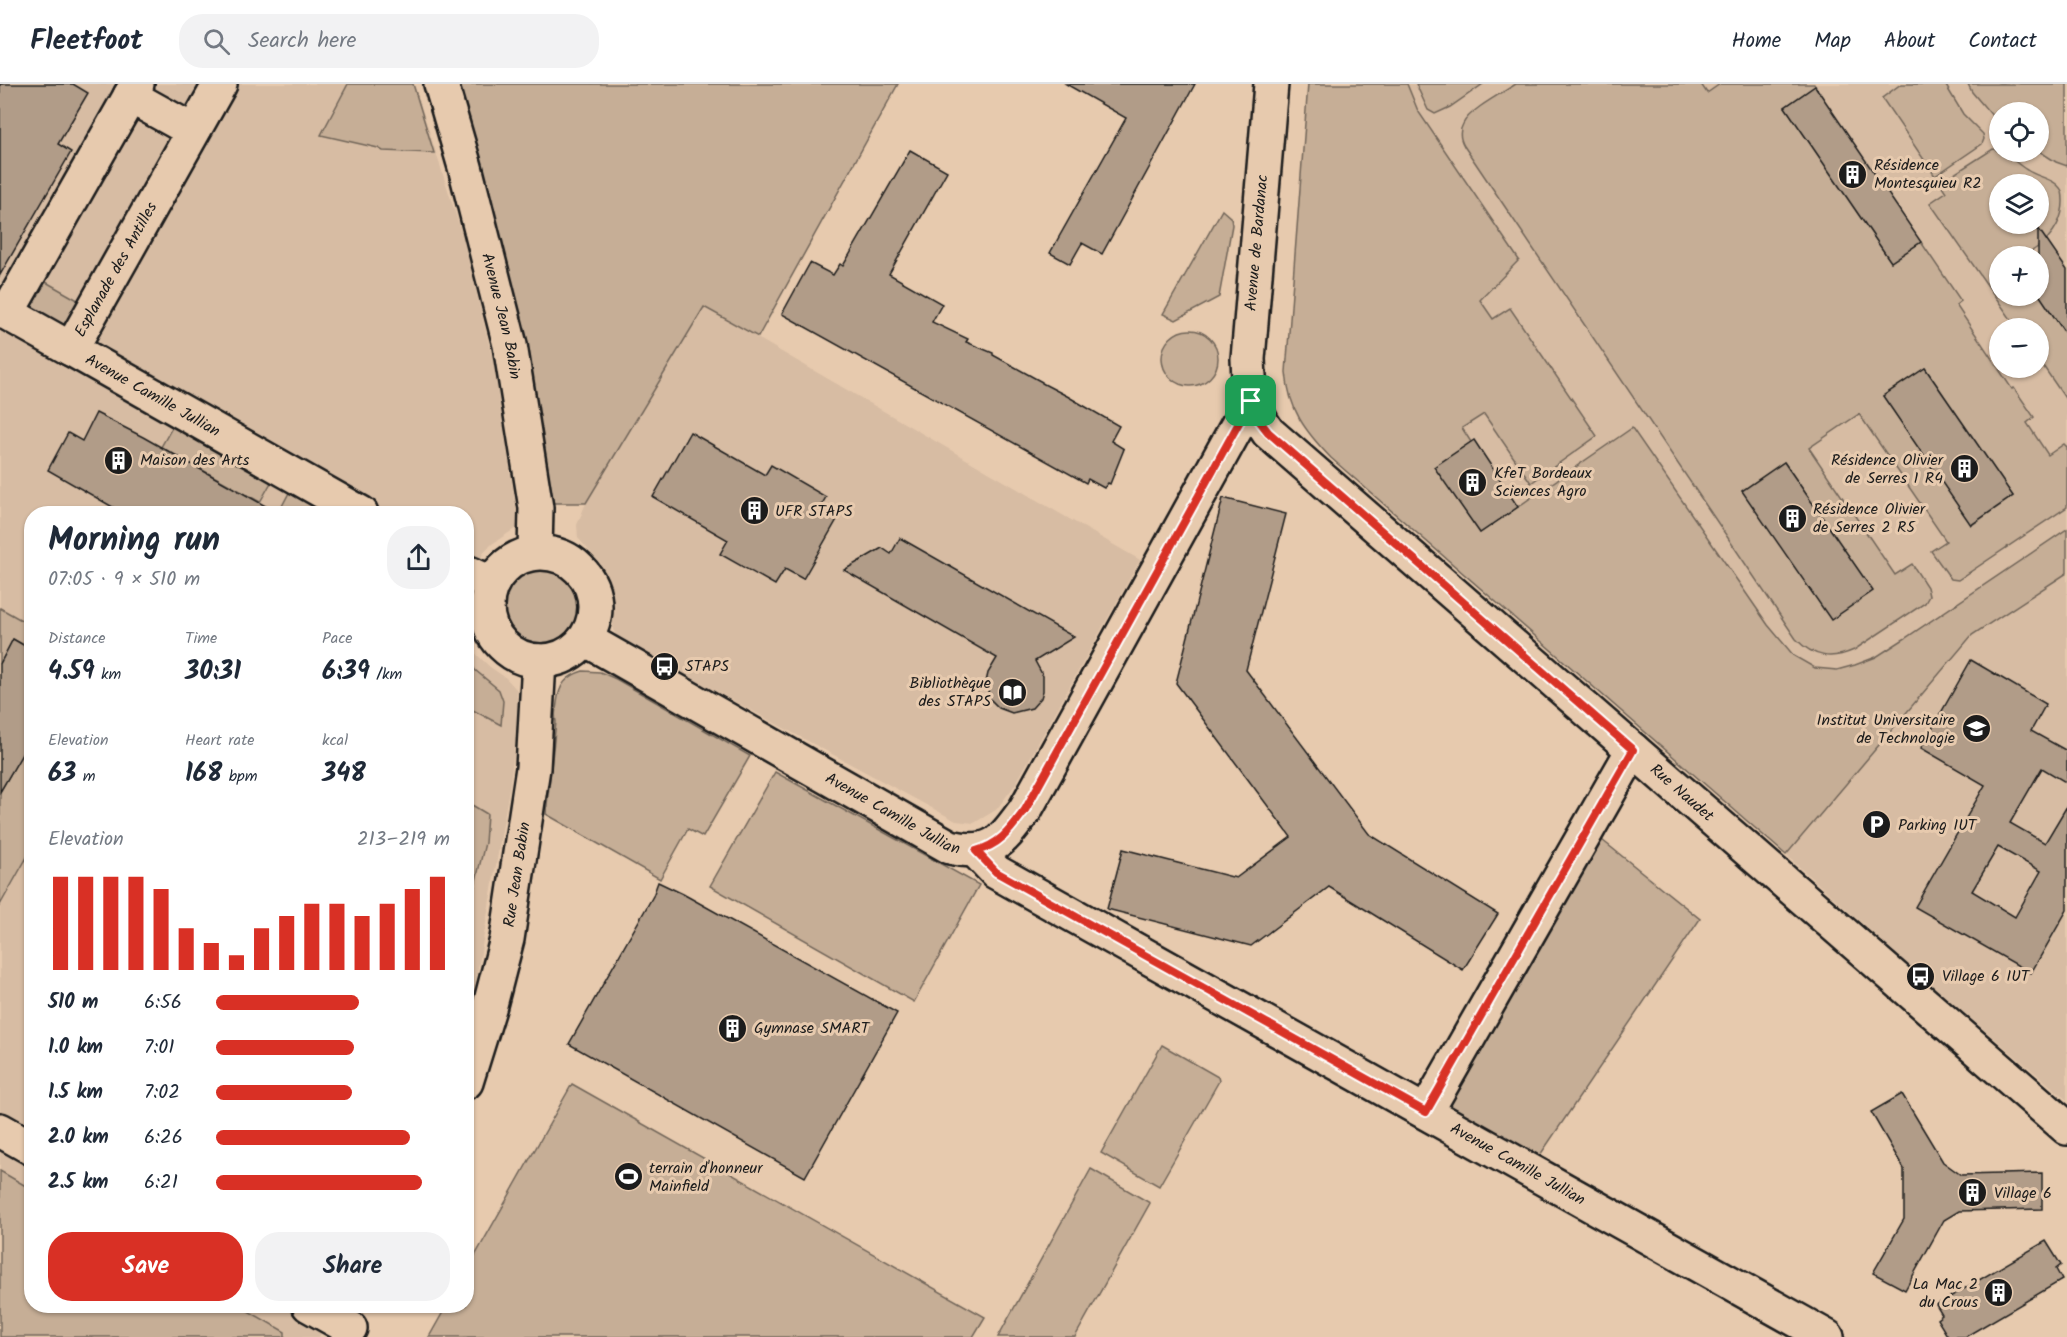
<!DOCTYPE html>
<meta charset="utf-8">
<style>
:root{--surface:#fff;--page:#f2f2f3;--text:#1f2937;--muted:#747a83;--line:#e0e1e3;--accent:#d93025}
body{margin:0;font-family:Kalam,sans-serif;background:var(--page);color:var(--text);height:100vh;display:flex;flex-direction:column;font-size:22px;white-space:nowrap}
*{box-sizing:border-box;margin:0}
p{font-size:20px;color:var(--muted)}
.icon{flex:none;width:33px;height:33px;fill:none;stroke:currentColor;stroke-width:2;stroke-linecap:round;stroke-linejoin:round}
.map{position:relative;flex:1;overflow:hidden}
.panel{position:absolute;left:24px;top:422px;width:450px;height:807px;display:flex;flex-direction:column;background:var(--surface);border-radius:24px;box-shadow:0 2px 4px #0004}
.panel>*{flex:none}
.controls{position:absolute;left:1989px;top:18px;display:grid;gap:12px}
.controls a{display:grid;place-items:center;width:60px;height:60px;border-radius:50%;background:var(--surface);box-shadow:0 2px 4px #0004;font-size:30px}
.pin{position:absolute;display:grid;place-items:center;width:51px;height:51px;color:#fff;margin:-26px;border-radius:12px;box-shadow:0 3px 9px #0006}
.round{display:grid;place-items:center;flex:none;width:63px;height:63px;border-radius:24px;background:var(--page)}
.headline{display:flex;align-items:center;justify-content:space-between;height:102px;padding:0 24px}
h1{font-size:33px;font-weight:800;line-height:45px}
.figures{display:grid;grid-template-columns:repeat(3,1fr);gap:9px;height:102px;padding:6px 24px}
.figures div{display:grid;align-content:center}
.figures b{font-size:26px;font-weight:800}
.figures small{font-size:16px;font-weight:400}
.figures p{font-size:16px}
.chart{height:168px;padding:12px 24px}
.chart p{display:flex;justify-content:space-between}
.chart svg{width:100%;height:108px;margin-top:6px;stroke:var(--accent);stroke-width:6}
.button{display:flex;gap:12px;margin-top:auto;padding:12px 24px}
.button a{flex:1;height:69px;border-radius:24px;background:var(--accent);color:#fff;font-size:24px;font-weight:800;line-height:69px;text-align:center}
.button a+a{background:var(--page);color:var(--text)}
ul{padding:0 24px;list-style:none;font-size:20px}
li{display:grid;grid-template-columns:96px 72px 1fr;align-items:center;height:45px}
li i{height:15px;border-radius:8px;background:var(--accent)}
header{display:flex;align-items:center;gap:36px;box-sizing:border-box;height:84px;padding:0 30px;background:var(--surface);border-bottom:2px solid var(--line)}
header strong{font-size:28px}
nav{display:flex;gap:33px;margin-inline-start:auto;font-size:21px}
.search{width:420px;height:54px;background:var(--page);display:flex;align-items:center;gap:15px;box-sizing:border-box;padding:0 21px;border-radius:24px;color:var(--muted);font-size:22px}
.map>svg:first-child{display:block}
.built{fill:#d7bca3;fill-rule:evenodd}
.green{fill:#c6ae96;stroke:#716559;stroke-width:1.5;fill-rule:evenodd}
.building{fill:#b19c88;stroke:#1c1c1c;stroke-width:1.5;fill-rule:evenodd}
.lines{fill:none;stroke-linecap:round;stroke-linejoin:round}
.minor-casing{stroke:#1c1c1c;stroke-width:38}
.minor{stroke:#e7caae;stroke-width:33}
.route-casing{stroke:#fff;stroke-width:12}
.route{stroke:#d93025;stroke-width:8}
.labels{text-anchor:middle;dominant-baseline:central;stroke-width:6;stroke-linejoin:round;paint-order:stroke}
.poi-label{font-size:16px;fill:#1c1c1c;stroke:#e7caae;text-anchor:start}
.street-label{font-size:16px;fill:#1c1c1c;stroke:#e7caae}
</style>
<header>
<strong>Fleetfoot</strong>
<div class="search"><svg class="icon" aria-label="search" viewBox="0 0 24 24"><circle cx="10" cy="10" r="6"/><path d="M15 15l6 6"/></svg>Search here</div>
<nav><a>Home</a><a>Map</a><a>About</a><a>Contact</a></nav>
</header>
<div class="map">
<svg width="2067" height="1253" viewBox="0 0 2067 1253">
<rect width="100%" height="100%" fill="#e7caae"/>
<filter id="ink" filterUnits="userSpaceOnUse"><feTurbulence type="fractalNoise" baseFrequency=".0167" numOctaves="2"/><feDisplacementMap in="SourceGraphic" scale="12" xChannelSelector="R" yChannelSelector="G"/><feConvolveMatrix kernelMatrix="1 2 1 2 8 2 1 2 1" color-interpolation-filters="sRGB"/></filter>
<g filter="url(#ink)">
<!-- built -->
<g class="built">
<polygon points="0,0 414,0 464,156 494,281 516,424 516,444 492,460 484,468 470,494 467,512 466,429 32,429 32,1221 338,1221 319,1253 0,1253"/>
<path d="M1308,0H2067V1016L1921,892L1778,764L1331,374L1315,358L1299,337L1290,315L1286,288ZM2000,28H2038V68H2000ZM2000,100H2038V140H2000ZM2000,172H2038V212H2000ZM2000,244H2038V284H2000Z"/>
<polygon points="704,223 1140,476 1015,701 996,726 974,739 956,737 619,555 613,546 612,518 607,493 601,480 578,454 577,441 586,419"/>
<polygon points="467,545 473,567 490,583 506,594 517,606 517,646 510,700 467,949"/>
</g>
<!-- green -->
<g class="green">
<polygon points="348,0 413,0 434,69 383,67 378,64 321,51"/>
<polygon points="449,0 898,0 758,253 704,223 586,419 547,419"/>
<path d="M1308,0H1407L1418,27L1519,176L1480,216L1493,235L1510,224L1597,352L1531,399L1484,330L1462,344L1471,358L1435,383L1480,449L1632,344L1768,541L1794,572L1815,584L1837,586L1855,581L1876,573L1904,555L2067,445V489L1972,551L1786,771L1331,374C1305,347 1289,326 1286,288Z"/>
<polygon points="1416,0 1483,0 1450,23 1435,30 1428,26"/>
<path d="M1516,0H1701L1707,9L1720,0H1814L1815,2L1785,23L1891,178L1921,158L1961,217L1956,221L2012,305L2014,304L2034,333L2027,339L2048,371L2064,360L2067,363V423L1958,496L1951,495L1931,467L1946,457L1859,330L1809,364L1895,491L1912,480L1927,503L1929,512L1925,519L1854,566C1832,576 1814,574 1796,555L1464,62C1460,55 1459,47 1463,40C1469,26 1502,9 1516,0ZM1925,284L2013,412L1972,441L1883,312ZM1784,378L1872,506L1742,407Z"/>
<polygon points="1901,0 1945,0 1963,30 1983,50 1984,55 1982,60 1935,92 1882,14"/>
<polygon points="1968,0 2067,0 2067,82 2056,78 2039,67 2038,28 2000,28 1999,40 1972,8"/>
<path d="M1993,65C2005,66 2015,79 2027,86C2039,94 2055,94 2062,107C2067,132 2053,153 2035,165C2032,167 2027,171 2023,172C2016,174 2006,172 2000,172V212H2038L2039,209L2067,252V317L2039,276L2038,244H2017L1930,119L1946,108L1940,99ZM2000,100H2038V140H2000Z"/>
<polygon points="1222,126 1231,134 1232,141 1219,213 1176,236 1163,230"/>
<polygon points="37,193 90,223 64,248 30,229 28,211"/>
<circle cx="1190" cy="274" r="28"/>
<polygon points="174,340 273,395 260,418 161,363"/>
<polygon points="291,405 334,429 285,429 280,426"/>
<circle cx="540" cy="523" r="38"/>
<polygon points="0,524 32,542 31,565 13,555 0,580"/>
<polygon points="466,572 475,586 499,606 503,617 501,641 467,623"/>
<path d="M583,587L600,588L616,595L750,672L703,753L688,745L660,795L546,730L556,638C554,627 556,628 557,619C559,601 566,592 583,587Z"/>
<polygon points="31,653 31,766 0,821 0,708"/>
<polygon points="775,688 979,801 914,918 710,802"/>
<polygon points="467,718 487,730 485,759 467,834"/>
<polygon points="1597,752 1700,835 1534,1080 1438,1020"/>
<polygon points="1162,961 1218,993 1219,997 1159,1102 1101,1069"/>
<polygon points="572,1000 985,1233 973,1253 429,1253 447,1221 466,1221 467,1186"/>
<polygon points="1091,1085 1150,1119 1075,1253 998,1253"/>
<polygon points="0,1087 31,1105 32,1221 238,1221 285,1248 285,1253 0,1253"/>
</g>
<!-- building -->
<g class="building">
<polygon points="0,0 73,0 88,9 58,60 71,68 0,191"/>
<polygon points="1066,0 1195,0 1102,170 1082,159 1070,180 1050,169 1126,34"/>
<polygon points="1815,2 1921,158 1891,178 1785,23"/>
<polygon points="910,66 947,87 889,190 942,220 932,238 968,255 966,258 993,269 993,271 1042,298 1042,299 1067,312 1119,342 1111,357 1124,365 1110,400 1108,399 1104,404 1088,395 1086,399 782,230 810,179 833,191 840,180 843,182"/>
<polygon points="2038,144 2067,186 2067,252 2038,209"/>
<polygon points="1925,284 2013,412 1971,441 1883,312"/>
<polygon points="96,329 143,353 278,429 123,429 48,386 68,349 82,357"/>
<polygon points="690,348 765,391 771,381 826,413 821,422 839,432 803,495 785,485 775,501 720,470 728,456 653,413"/>
<polygon points="1474,356 1518,423 1480,449 1434,383"/>
<polygon points="1784,378 1873,507 1831,536 1742,407"/>
<polygon points="1223,414 1286,430 1246,586 1369,750 1498,830 1463,886 1329,803 1251,862 1107,825 1123,765 1236,794 1291,753 1176,599"/>
<polygon points="900,454 1074,553 1035,577 1043,592 1043,607 1041,614 1032,624 1012,629 999,624 990,615 986,598 988,589 997,574 844,486 882,464 891,470"/>
<polygon points="13,555 32,566 32,653 0,708 0,580"/>
<path d="M1971,576L2046,620L2031,647L2067,667V699L2042,684L2010,739L2045,759L2067,722V826L2031,889L1915,823L1985,701L1921,664ZM1998,763L2041,787L2015,833L1972,807Z"/>
<polygon points="658,798 683,810 897,929 805,1093 569,960 653,812"/>
<polygon points="1902,1010 1943,1078 1961,1091 2042,1089 2042,1125 1959,1127 1944,1136 1905,1206 1873,1189 1904,1135 1904,1085 1871,1028"/>
<polygon points="2046,1157 2061,1181 2056,1185 2062,1196 1965,1253 1948,1253 1937,1235 1942,1231 1936,1221"/>
</g>
<g class="lines">
<defs>
<g id="minor">
<path id="s1" d="M137,0L7,229L71,265L220,0"/>
<path id="s2" d="M441,0L465,83L510,261L536,424L535,468"/>
<path id="s3" d="M1271,0L1248,275C1249,303 1251,325 1268,348L2067,1044"/>
<polyline points="130,12 193,47"/>
<path id="s4" d="M71,265L361,429"/>
<circle cx="541" cy="523" r="54"/>
<polyline points="466,488 492,499"/>
<path id="s5" d="M585,555L950,763C992,773 1002,757 1025,726L1251,317"/>
<path id="s6" d="M976,767L996,788L1827,1253"/>
<path id="s7" d="M466,998L490,921L507,855L533,684L539,577"/>
<polyline points="1426,1028 1633,666"/>
<polyline points="0,1046 32,1064"/>
<polyline points="309,1221 350,1244"/>
</g>
</defs>
<!-- minor casing -->
<use href="#minor" class="minor-casing"/>
<!-- minor -->
<use href="#minor" class="minor"/>
</g>
</g>
<g class="lines" filter="url(#ink)">
<defs>
<path id="route" d="M1251,317L1258,335L1268,348L1633,666L1426,1028L996,788L976,767C1001,760 1010,746 1025,726Z"/>
</defs>
<!-- route casing -->
<use href="#route" class="route-casing"/>
<!-- route -->
<use href="#route" class="route"/>
</g>
<!-- icons -->
<defs>
<symbol id="building-disc" viewBox="-11 -11 22 22"><circle r="9.5" fill="#1c1c1c" stroke="#e7caae"/><path d="M-4-6H4V6H1V3H-1V6H-4ZM-2.5-4.3h1.7v1.8h-1.7ZM.8-4.3h1.7v1.8H.8ZM-2.5-1h1.7V.8h-1.7ZM.8-1h1.7V.8H.8Z" fill="#fff"/></symbol>
<symbol id="bus-disc" viewBox="-11 -11 22 22"><circle r="9.5" fill="#1c1c1c" stroke="#e7caae"/><path d="M-5-6H5V4H4V6H2V4H-2V6H-4V4H-5ZM-3.5-4V0h7V-4ZM-3.5 1.2v1.5H-2V1.2ZM2 1.2v1.5H3.5V1.2Z" fill="#fff"/></symbol>
<symbol id="library-disc" viewBox="-11 -11 22 22"><circle r="9.5" fill="#1c1c1c" stroke="#e7caae"/><path d="M-6-4Q-3-5.5-.7-3.5V5Q-3 3-6 4ZM6-4Q3-5.5 .7-3.5V5Q3 3 6 4Z" fill="#fff"/></symbol>
<symbol id="university-disc" viewBox="-11 -11 22 22"><circle r="9.5" fill="#1c1c1c" stroke="#e7caae"/><path d="M0-5L7-2L0 1L-7-2ZM-4 1L0 2.5L4 1V4Q0 6-4 4Z" fill="#fff"/></symbol>
<symbol id="parking-disc" viewBox="-11 -11 22 22"><circle r="9.5" fill="#1c1c1c" stroke="#e7caae"/><path d="M-3.5-5.5H1a3.5 3.5 0 0 1 0 7H-1V5.5H-3.5ZM-1-3.4V-.6H.8a1.4 1.4 0 0 0 0-2.8Z" fill="#fff"/></symbol>
<symbol id="stadium-disc" viewBox="-11 -11 22 22"><circle r="9.5" fill="#1c1c1c" stroke="#e7caae"/><path d="M0-5a6.5 5 0 1 0 0 10a6.5 5 0 1 0 0-10ZM-3.5-1.8h7v3.6h-7Z" fill="#fff"/></symbol>
</defs>
<g fill-rule="evenodd">
<use href="#building-disc" x="1836" y="74" width="33" height="33"/>
<use href="#building-disc" x="102" y="360" width="33" height="33"/>
<use href="#building-disc" x="1948" y="368" width="33" height="33"/>
<use href="#building-disc" x="1456" y="382" width="33" height="33"/>
<use href="#building-disc" x="738" y="410" width="33" height="33"/>
<use href="#building-disc" x="1776" y="418" width="33" height="33"/>
<use href="#bus-disc" x="648" y="566" width="33" height="33"/>
<use href="#library-disc" x="996" y="592" width="33" height="33"/>
<use href="#university-disc" x="1960" y="628" width="33" height="33"/>
<use href="#parking-disc" x="1860" y="724" width="33" height="33"/>
<use href="#bus-disc" x="1904" y="876" width="33" height="33"/>
<use href="#building-disc" x="716" y="928" width="33" height="33"/>
<use href="#stadium-disc" x="612" y="1076" width="33" height="33"/>
<use href="#building-disc" x="1956" y="1092" width="33" height="33"/>
<use href="#building-disc" x="1982" y="1192" width="33" height="33"/>
</g>
<g class="labels">
<!-- poi labels -->
<g class="poi-label">
<text x="1874" y="81">Résidence<tspan x="1874" dy="18">Montesquieu R2</tspan></text>
<text x="140" y="376">Maison des Arts</text>
<text x="1943" y="376" text-anchor="end">Résidence Olivier<tspan x="1943" dy="18">de Serres 1 R4</tspan></text>
<text x="1494" y="389">KfeT Bordeaux<tspan x="1494" dy="18">Sciences Agro</tspan></text>
<text x="1813" y="425">Résidence Olivier<tspan x="1813" dy="18">de Serres 2 R5</tspan></text>
<text x="775" y="427">UFR STAPS</text>
<text x="685" y="582">STAPS</text>
<text x="991" y="599" text-anchor="end">Bibliothèque<tspan x="991" dy="18">des STAPS</tspan></text>
<text x="1955" y="636" text-anchor="end">Institut Universitaire<tspan x="1955" dy="18">de Technologie</tspan></text>
<text x="1898" y="741">Parking IUT</text>
<text x="1942" y="892">Village 6 IUT</text>
<text x="754" y="944">Gymnase SMART</text>
<text x="649" y="1084">terrain d'honneur<tspan x="649" dy="18">Mainfield</tspan></text>
<text x="1994" y="1109">Village 6</text>
<text x="1978" y="1200" text-anchor="end">La Mac 2<tspan x="1978" dy="18">du Crous</tspan></text>
</g>
<!-- street labels -->
<g class="street-label">
<text transform="translate(1257 159) rotate(-85)">Avenue de Bardanac</text>
<text stroke="none"><textPath href="#s1" startOffset="428">Esplanade des Antilles</textPath></text>
<text stroke="none"><textPath href="#s2" startOffset="240">Avenue Jean Babin</textPath></text>
<text stroke="none"><textPath href="#s4" startOffset="94">Avenue Camille Jullian</textPath></text>
<text stroke="none"><textPath href="#s3" startOffset="902">Rue Naudet</textPath></text>
<text stroke="none"><textPath href="#s5" startOffset="354">Avenue Camille Jullian</textPath></text>
<text stroke="none"><textPath href="#s7" startOffset="214">Rue Jean Babin</textPath></text>
<text stroke="none"><textPath href="#s6" startOffset="627">Avenue Camille Jullian</textPath></text>
</g>
</g>
</svg>
<div class="controls">
<a><svg class="icon" aria-label="locate" viewBox="0 0 24 24"><circle cx="12" cy="12" r="6"/><path d="M12 2v4M12 18v4M2 12h4M18 12h4"/></svg></a>
<a><svg class="icon" aria-label="layers" viewBox="0 0 24 24"><path d="M12 4l9 5-9 5-9-5zM3 14l9 5 9-5"/></svg></a>
<a>+</a>
<a>−</a>
</div>
<div class="pin" style="left:1251px;top:317px;background:#1e9e55"><svg class="icon" aria-label="arrive" viewBox="0 0 24 24"><path d="M6 21V4h12l-3 4 3 4H6"/></svg></div>
<section class="panel">
<div class="headline"><div><h1>Morning run</h1><p>07:05 · 9 × 510 m</p></div><a class="round"><svg class="icon" aria-label="share" viewBox="0 0 24 24"><path d="M12 15V3M7 8l5-5 5 5M5 13v7h14v-7"/></svg></a></div>
<div class="figures">
<div><p>Distance</p><b>4.59<small> km</small></b></div>
<div><p>Time</p><b>30:31</b></div>
<div><p>Pace</p><b>6:39<small> /km</small></b></div>
</div>
<div class="figures">
<div><p>Elevation</p><b>63<small> m</small></b></div>
<div><p>Heart rate</p><b>168<small> bpm</small></b></div>
<div><p>kcal</p><b>348</b></div>
</div>
<div class="chart"><p><span>Elevation</span>213–219 m</p>
<svg viewBox="0 0 160 44" preserveAspectRatio="none"><path d="M5 44V6M15 44V6M25 44V6M35 44V6M45 44V11M55 44V27M65 44V33M75 44V38M85 44V27M95 44V22M105 44V17M115 44V17M125 44V22M135 44V17M145 44V11M155 44V6"/></svg>
</div>
<ul>
<li><b>510 m</b>6:56<i style="width:61%"></i></li>
<li><b>1.0 km</b>7:01<i style="width:59%"></i></li>
<li><b>1.5 km</b>7:02<i style="width:58%"></i></li>
<li><b>2.0 km</b>6:26<i style="width:83%"></i></li>
<li><b>2.5 km</b>6:21<i style="width:88%"></i></li>
</ul>
<div class="button"><a>Save</a><a>Share</a></div>
</section>
</div>
